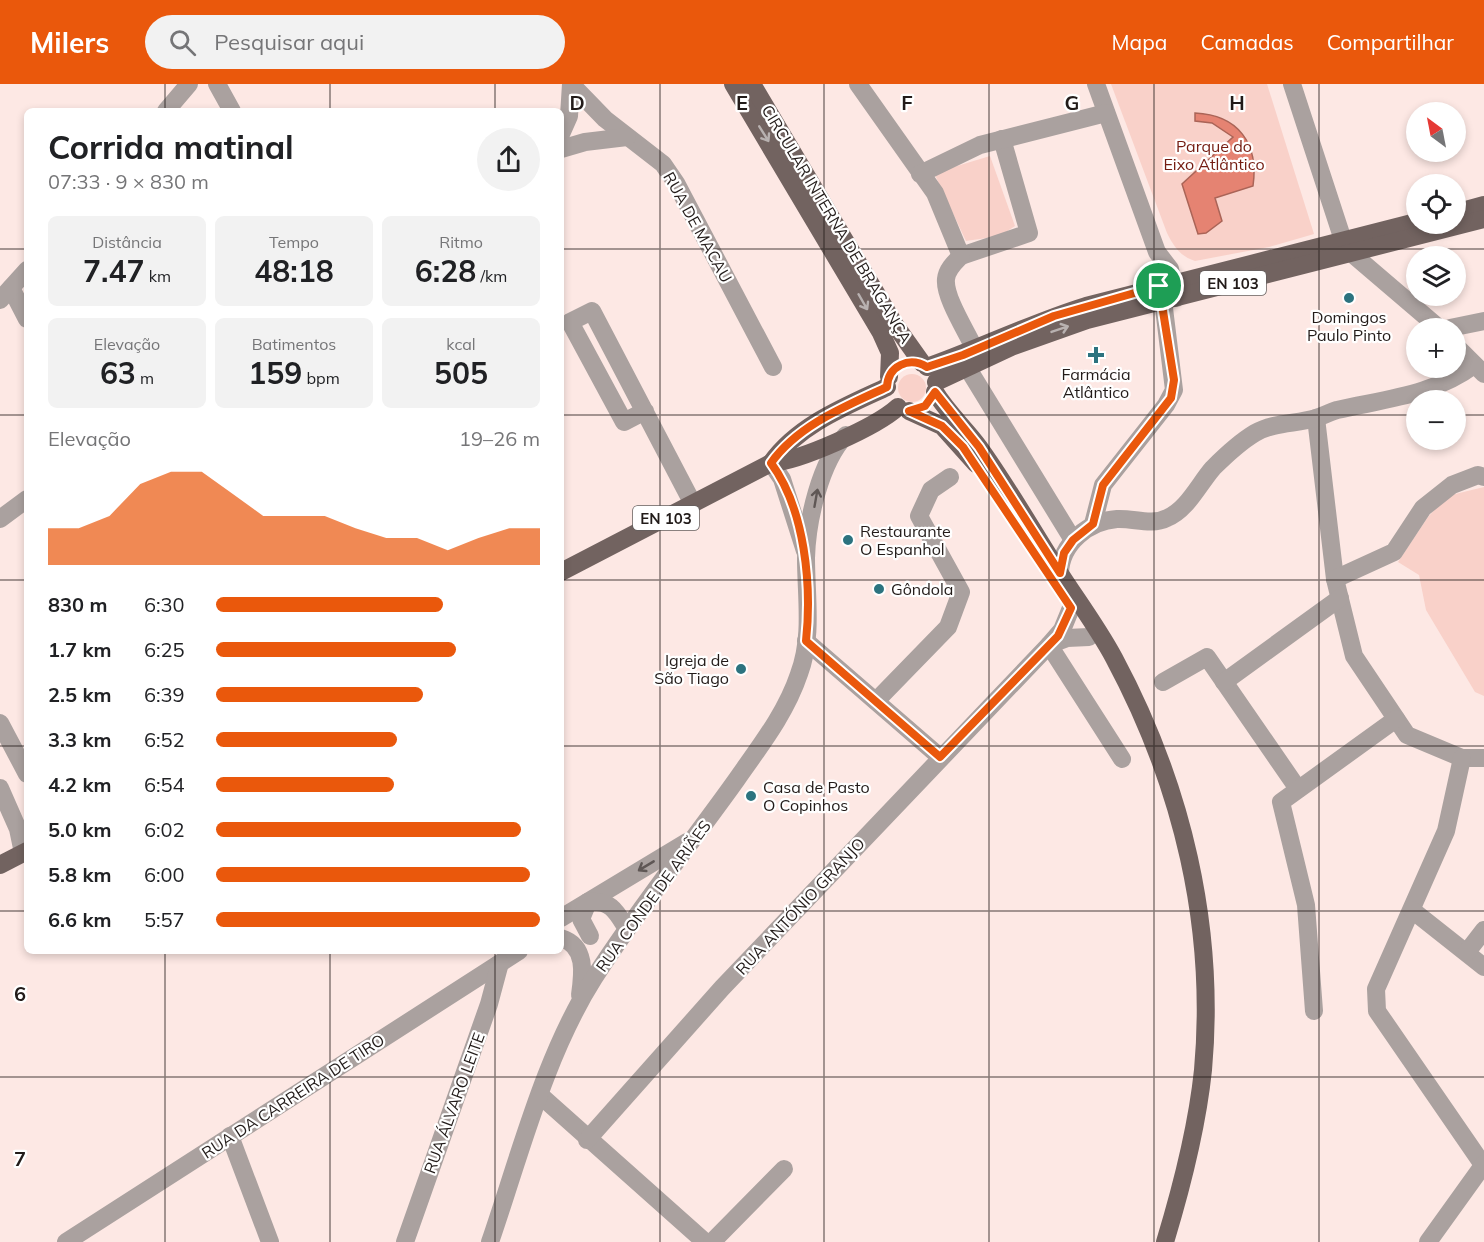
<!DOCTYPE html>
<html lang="pt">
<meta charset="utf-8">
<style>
:root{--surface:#fff;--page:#f2f2f2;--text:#202124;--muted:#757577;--accent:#ea580c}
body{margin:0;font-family:Mulish,sans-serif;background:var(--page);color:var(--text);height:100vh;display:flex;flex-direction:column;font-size:22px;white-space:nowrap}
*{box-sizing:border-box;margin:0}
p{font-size:20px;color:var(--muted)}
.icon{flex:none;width:33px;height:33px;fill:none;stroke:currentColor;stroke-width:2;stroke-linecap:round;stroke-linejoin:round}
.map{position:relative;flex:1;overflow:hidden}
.details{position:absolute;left:24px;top:24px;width:540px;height:846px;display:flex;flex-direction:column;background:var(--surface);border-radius:9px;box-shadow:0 3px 9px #0003}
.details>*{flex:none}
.needle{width:39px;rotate:328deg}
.fabs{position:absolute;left:1406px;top:18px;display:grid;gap:12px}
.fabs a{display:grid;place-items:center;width:60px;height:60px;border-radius:50%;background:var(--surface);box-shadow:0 3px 9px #0003;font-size:30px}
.pin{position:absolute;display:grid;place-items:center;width:51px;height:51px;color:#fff;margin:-26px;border:3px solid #fff;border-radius:50%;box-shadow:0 2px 6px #0007}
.round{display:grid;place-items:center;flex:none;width:63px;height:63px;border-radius:32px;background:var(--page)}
.head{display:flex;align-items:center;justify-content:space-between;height:102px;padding:0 24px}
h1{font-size:33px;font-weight:700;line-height:45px}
.stats{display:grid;grid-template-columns:repeat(3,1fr);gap:9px;height:102px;padding:6px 24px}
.stats div{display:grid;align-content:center;border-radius:9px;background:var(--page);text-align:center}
.stats b{font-size:30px;font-weight:700}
.stats small{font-size:16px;font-weight:400}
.stats p{font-size:16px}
.chart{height:168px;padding:12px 24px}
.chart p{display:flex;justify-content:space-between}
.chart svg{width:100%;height:108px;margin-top:6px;fill:var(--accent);opacity:.7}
ul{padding:0 24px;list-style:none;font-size:20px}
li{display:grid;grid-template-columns:96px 72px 1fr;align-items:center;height:45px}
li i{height:15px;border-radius:8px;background:var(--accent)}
header{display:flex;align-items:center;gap:36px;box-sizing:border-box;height:84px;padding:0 30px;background:var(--accent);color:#fff}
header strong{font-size:28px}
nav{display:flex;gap:33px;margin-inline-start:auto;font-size:21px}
.search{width:420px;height:54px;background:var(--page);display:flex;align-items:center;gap:15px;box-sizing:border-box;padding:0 21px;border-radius:33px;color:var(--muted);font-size:22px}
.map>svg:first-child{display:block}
.green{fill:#f9d1c9}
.water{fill:#e58372;stroke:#aa6457;stroke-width:1.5}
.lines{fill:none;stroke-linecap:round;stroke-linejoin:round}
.minor{stroke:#aaa19f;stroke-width:18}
.major{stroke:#726360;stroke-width:18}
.oneway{stroke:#b8b1b0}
.oneway2{stroke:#5f5755}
.route-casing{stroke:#fff;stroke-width:12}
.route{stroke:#ea580c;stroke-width:8}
.grid{fill:none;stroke:#221b19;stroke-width:1.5;stroke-opacity:0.55}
.poi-dot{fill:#2c737f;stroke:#fff;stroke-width:2}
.labels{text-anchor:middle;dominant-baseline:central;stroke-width:4.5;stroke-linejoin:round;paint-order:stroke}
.shield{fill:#fff;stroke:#645f5e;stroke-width:1.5}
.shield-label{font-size:15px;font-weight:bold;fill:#221b19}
.park-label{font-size:16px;fill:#741c11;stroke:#fff}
.street-label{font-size:16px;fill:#221b19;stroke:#fff}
.poi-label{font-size:16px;fill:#221b19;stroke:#fff;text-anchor:start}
.grid-label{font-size:20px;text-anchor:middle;font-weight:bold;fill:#221b19;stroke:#fff;stroke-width:4.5;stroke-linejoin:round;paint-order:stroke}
</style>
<header>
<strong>Milers</strong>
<div class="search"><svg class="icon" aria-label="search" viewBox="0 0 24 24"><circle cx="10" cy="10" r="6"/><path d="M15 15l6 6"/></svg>Pesquisar aqui</div>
<nav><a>Mapa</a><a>Camadas</a><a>Compartilhar</a></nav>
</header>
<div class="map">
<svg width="1484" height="1158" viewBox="0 0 1484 1158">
<rect width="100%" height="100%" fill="#fde8e4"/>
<!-- green -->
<g class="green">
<path d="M1111,0H1267L1314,150L1269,163L1195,177C1180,172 1174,163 1167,149Z"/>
<polygon points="990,72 1015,142 1000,152 966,157 934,89"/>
<circle cx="912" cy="304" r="14"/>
<polygon points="1484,403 1484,612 1475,608 1426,526 1419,491 1398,478 1428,433 1447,412"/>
</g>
<!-- water -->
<path class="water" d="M1195,29C1238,31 1259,59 1253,102L1215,114L1222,137L1206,149L1198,150L1182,100L1233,53L1212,39L1195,37Z"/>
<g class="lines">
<!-- minor -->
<g class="minor">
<polyline points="217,0 232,27"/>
<polyline points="571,0 605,35 663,80 676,99 773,283"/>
<polyline points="858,0 935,109 961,172 1029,149 1002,55"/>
<polyline points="1096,0 1157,168 1170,185 1176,214"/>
<polyline points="1292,0 1343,156"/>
<polyline points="166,27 189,0"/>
<polyline points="561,50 569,32 571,0"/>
<polyline points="561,65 585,58 627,53"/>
<polyline points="920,90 980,61 1106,29"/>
<polyline points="1350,168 1439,244"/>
<path d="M961,172C955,178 947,185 946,195C944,213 967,248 975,266"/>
<polyline points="11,204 27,235"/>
<polyline points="0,216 27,186"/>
<polyline points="1450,244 1484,237"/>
<polyline points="1455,261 1484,290"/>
<polyline points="967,283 1073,456"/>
<polyline points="645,327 624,338 570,238 592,227 693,420"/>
<polyline points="1316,334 1335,495 1354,572 1407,651 1462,674 1484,674"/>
<polyline points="771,379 782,395 805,467"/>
<polyline points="0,435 27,415"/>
<polyline points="1093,440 1103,401 1166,321 1174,306 1163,216 1157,194"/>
<path d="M1060,489C1061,459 1089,437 1117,435C1134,434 1151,442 1167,434C1187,426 1199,400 1213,384C1225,372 1240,358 1255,349C1274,338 1296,340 1316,334C1323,332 1330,328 1337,326C1385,315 1434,311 1474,281"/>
<polyline points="1335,495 1394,468 1423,424 1452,401 1478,391 1484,393"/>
<polyline points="806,557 940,673"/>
<polyline points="1051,560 1067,554 1089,553"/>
<polyline points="1049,561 1062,546 1071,524"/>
<polyline points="1163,598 1207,573 1298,705"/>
<polyline points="1224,598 1340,514"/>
<polyline points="876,617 948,543 961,508 919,432 931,406 950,393"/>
<polyline points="0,639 27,690"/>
<polyline points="1462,674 1446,747 1376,905 1377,927 1483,1081"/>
<polyline points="0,704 18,745 23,769"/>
<polyline points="1412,826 1484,883"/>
<polyline points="561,834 687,758"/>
<path d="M590,852L581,835L588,818C611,816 616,827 627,845"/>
<path d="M561,854C587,862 583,890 580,911"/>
<polyline points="1467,868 1484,846"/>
<polyline points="1314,927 1306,821 1281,718 1396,635"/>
<polyline points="541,1012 705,1158"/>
<polyline points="230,1052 270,1158"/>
<polyline points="587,1056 722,904 1049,561 1122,675"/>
<polyline points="66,1158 519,867"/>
<polyline points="405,1158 489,920 500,879"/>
<path d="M490,1158C520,1071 545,971 594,894C638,825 690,761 737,695C760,662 786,629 799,590C813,553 806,513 806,474C807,437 820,378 846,351"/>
<polyline points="712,1158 784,1085"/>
<polyline points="1428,1158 1484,1080"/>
</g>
<!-- major -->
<g class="major">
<polyline points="733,0 881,249 890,269 889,293"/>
<polyline points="752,0 895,241 922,279"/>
<polyline points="1455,129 1484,121"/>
<path d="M927,283C981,264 1031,239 1086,222L1416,138"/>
<polyline points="936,298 1011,263 1087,236 1484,135"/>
<path d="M935,308C947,328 965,344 979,363C1008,403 1032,446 1059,488C1077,516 1098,544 1114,574C1182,701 1216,842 1203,986C1197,1044 1182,1102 1165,1158"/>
<polyline points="909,327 942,342 976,380"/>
<path d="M771,379C798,341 846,322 887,303"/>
<path d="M561,488L771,379C800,377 876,343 898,323"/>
<polyline points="0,781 27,767"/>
</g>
</g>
<!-- one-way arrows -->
<defs><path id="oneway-shaft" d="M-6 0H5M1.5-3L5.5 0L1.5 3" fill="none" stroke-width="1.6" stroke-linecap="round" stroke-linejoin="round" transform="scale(1.5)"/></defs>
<g class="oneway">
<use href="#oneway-shaft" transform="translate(764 50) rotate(58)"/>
<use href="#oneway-shaft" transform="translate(863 218) rotate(60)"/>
<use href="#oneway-shaft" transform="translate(1060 245) rotate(-19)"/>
</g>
<g class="oneway2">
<use href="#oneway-shaft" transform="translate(816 414) rotate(-80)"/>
<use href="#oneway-shaft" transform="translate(646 782) rotate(149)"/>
</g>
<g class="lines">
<defs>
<path id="route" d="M1159,202L1174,296L1171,314L1103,401L1093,440L1073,456L1064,469L1060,489L979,363L935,308L925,322L909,327L942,342L963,363L1071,524L1058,552L940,673L806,557C812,501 805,425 771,379C798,341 846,322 887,303C888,282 909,272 927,283L963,271L1054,232Z"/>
</defs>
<!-- route casing -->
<use href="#route" class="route-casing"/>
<!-- route -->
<use href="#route" class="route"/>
</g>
<!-- grid -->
<path class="grid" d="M165,0V27M330,0V27M495,0V27M660,0V1158M824,0V1158M989,0V1158M1154,0V1158M1319,0V1158M0,165H27M561,165H1484M0,331H27M561,331H1416M1455,331H1484M0,496H27M561,496H1484M0,662H27M561,662H1484M0,827H27M561,827H1484M165,867V1158M330,867V1158M495,867V1158M0,993H1484"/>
<!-- markers -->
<g class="poi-dot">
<circle cx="1349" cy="214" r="6"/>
<path d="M1093 262h6v6h6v6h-6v6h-6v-6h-6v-6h6z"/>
<circle cx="848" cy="456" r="6"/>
<circle cx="879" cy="505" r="6"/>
<circle cx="741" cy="585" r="6"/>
<circle cx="751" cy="712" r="6"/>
</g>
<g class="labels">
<!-- shield labels -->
<g class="shield">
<rect x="1200" y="187" width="66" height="24" rx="4.5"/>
<rect x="633" y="422" width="66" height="24" rx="4.5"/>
</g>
<g class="shield-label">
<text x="1233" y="199">EN 103</text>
<text x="666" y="434">EN 103</text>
</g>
<!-- park labels -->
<g class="park-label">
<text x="1214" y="62">Parque do<tspan x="1214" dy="18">Eixo Atlântico</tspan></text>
</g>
<!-- street labels -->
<g class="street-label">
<text transform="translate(837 140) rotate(59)">CIRCULAR INTERNA DE BRAGANÇA</text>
<text transform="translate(698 143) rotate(61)">RUA DE MACAU</text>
<text transform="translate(653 812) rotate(-54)">RUA CONDE DE ARIÃES</text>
<text transform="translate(800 822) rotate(-47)">RUA ANTÓNIO GRANJO</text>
<text transform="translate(293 1012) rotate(-33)">RUA DA CARREIRA DE TIRO</text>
<text transform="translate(454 1019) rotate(-70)">RUA ÁLVARO LEITE</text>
</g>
<!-- poi labels -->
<g class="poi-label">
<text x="1349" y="233" text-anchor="middle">Domingos<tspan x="1349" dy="18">Paulo Pinto</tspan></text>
<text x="1096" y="290" text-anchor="middle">Farmácia<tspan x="1096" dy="18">Atlântico</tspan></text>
<text x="860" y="447">Restaurante<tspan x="860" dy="18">O Espanhol</tspan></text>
<text x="891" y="505">Gôndola</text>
<text x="729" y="576" text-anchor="end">Igreja de<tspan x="729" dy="18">São Tiago</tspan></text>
<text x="763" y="703">Casa de Pasto<tspan x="763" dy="18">O Copinhos</tspan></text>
</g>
</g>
<g class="grid-label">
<text x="577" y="26">D</text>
<text x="742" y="26">E</text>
<text x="907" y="26">F</text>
<text x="1072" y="26">G</text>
<text x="1237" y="26">H</text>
<text x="20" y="917">6</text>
<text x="20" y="1082">7</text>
</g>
</svg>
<div class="fabs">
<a><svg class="needle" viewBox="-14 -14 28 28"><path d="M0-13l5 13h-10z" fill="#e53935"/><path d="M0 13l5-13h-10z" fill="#757577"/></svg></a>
<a><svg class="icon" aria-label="locate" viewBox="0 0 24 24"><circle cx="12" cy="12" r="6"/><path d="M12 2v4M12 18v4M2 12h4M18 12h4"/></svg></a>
<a><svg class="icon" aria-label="layers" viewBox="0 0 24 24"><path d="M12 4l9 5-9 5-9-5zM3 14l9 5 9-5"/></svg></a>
<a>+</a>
<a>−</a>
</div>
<div class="pin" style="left:1159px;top:202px;background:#1e9e55"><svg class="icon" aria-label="arrive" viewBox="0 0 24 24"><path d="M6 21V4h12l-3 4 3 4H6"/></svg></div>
<section class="details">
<div class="head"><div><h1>Corrida matinal</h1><p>07:33 · 9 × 830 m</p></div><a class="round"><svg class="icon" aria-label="share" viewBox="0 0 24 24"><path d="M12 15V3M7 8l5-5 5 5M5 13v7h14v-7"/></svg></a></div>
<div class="stats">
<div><p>Distância</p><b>7.47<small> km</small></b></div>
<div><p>Tempo</p><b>48:18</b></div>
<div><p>Ritmo</p><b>6:28<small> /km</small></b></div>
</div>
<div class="stats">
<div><p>Elevação</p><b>63<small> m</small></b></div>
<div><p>Batimentos</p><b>159<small> bpm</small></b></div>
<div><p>kcal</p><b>505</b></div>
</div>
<div class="chart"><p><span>Elevação</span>19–26 m</p>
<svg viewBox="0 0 160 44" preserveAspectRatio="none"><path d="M0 44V29L10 29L20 24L30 11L40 6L50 6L60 15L70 24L80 24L90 24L100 29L110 33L120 33L130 38L140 33L150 29L160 29V44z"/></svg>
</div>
<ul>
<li><b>830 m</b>6:30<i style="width:70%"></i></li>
<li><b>1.7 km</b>6:25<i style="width:74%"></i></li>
<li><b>2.5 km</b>6:39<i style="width:64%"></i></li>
<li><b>3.3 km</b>6:52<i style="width:56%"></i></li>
<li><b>4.2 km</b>6:54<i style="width:55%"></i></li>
<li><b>5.0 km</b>6:02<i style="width:94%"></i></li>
<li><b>5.8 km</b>6:00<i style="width:97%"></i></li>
<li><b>6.6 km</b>5:57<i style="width:100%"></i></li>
</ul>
</section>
</div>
